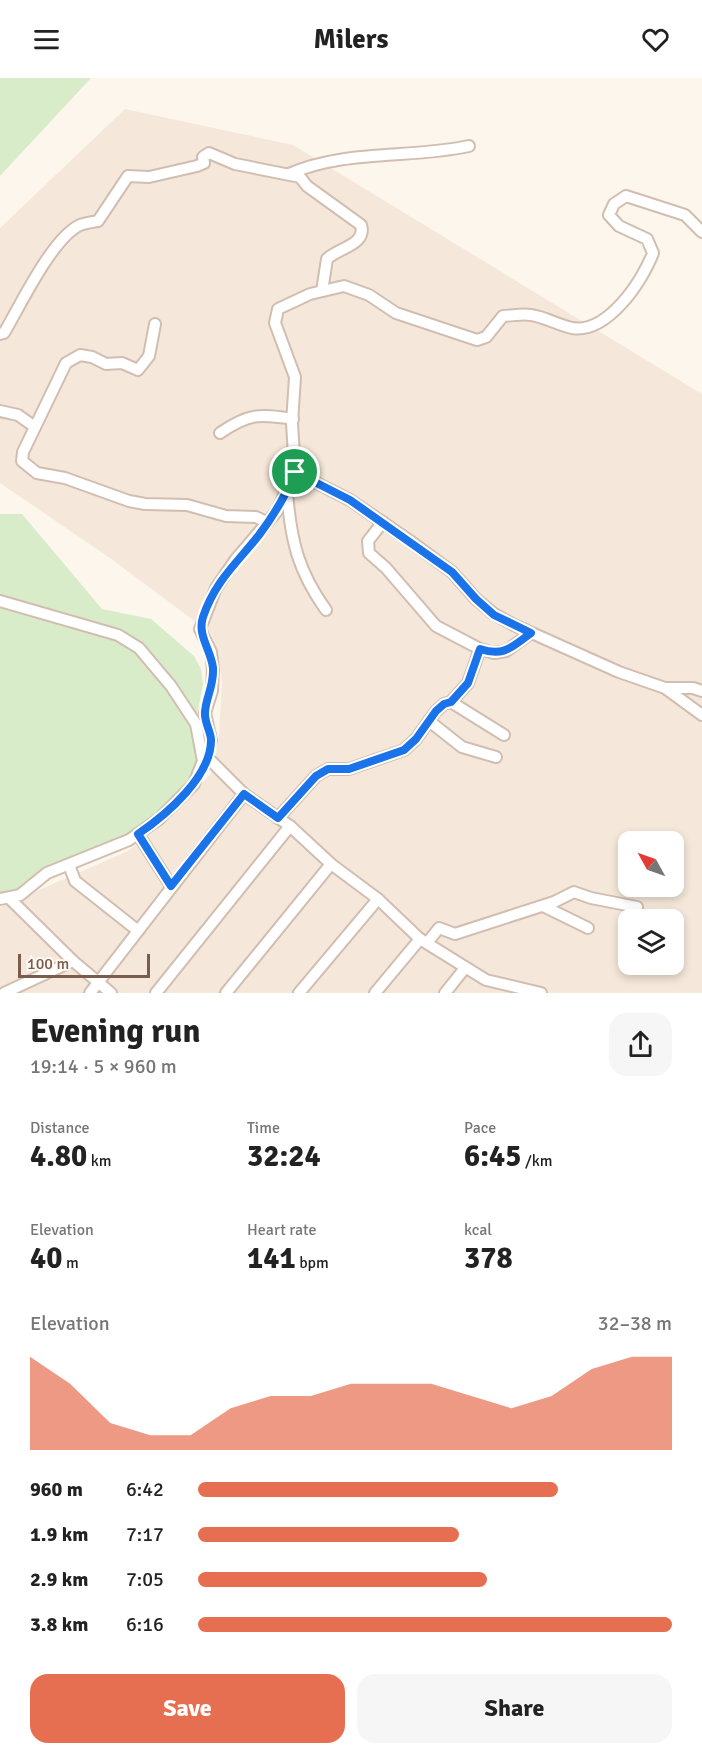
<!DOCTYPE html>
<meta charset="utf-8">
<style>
:root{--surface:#fff;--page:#f6f6f6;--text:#222;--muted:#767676;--accent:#e76f51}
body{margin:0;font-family:Signika,sans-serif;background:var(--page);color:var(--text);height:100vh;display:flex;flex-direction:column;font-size:22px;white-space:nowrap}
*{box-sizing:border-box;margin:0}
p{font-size:20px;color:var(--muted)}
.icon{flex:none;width:33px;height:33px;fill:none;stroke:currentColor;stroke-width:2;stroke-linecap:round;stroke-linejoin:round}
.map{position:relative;height:915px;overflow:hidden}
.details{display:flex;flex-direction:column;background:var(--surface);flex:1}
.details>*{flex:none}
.needle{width:39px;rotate:310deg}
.tools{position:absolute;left:618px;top:753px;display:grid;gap:12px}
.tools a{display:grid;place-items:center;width:66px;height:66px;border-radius:12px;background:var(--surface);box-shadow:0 3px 9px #0003;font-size:30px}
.scale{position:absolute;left:18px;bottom:15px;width:132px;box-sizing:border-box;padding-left:6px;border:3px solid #7a5c4d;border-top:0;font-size:16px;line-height:21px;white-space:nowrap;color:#7a5c4d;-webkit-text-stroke:4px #fffaf3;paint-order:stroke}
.pin{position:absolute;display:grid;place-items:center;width:51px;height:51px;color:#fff;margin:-26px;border:3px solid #fff;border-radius:50%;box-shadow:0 2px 6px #0007}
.round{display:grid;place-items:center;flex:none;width:63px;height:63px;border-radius:18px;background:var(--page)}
.overview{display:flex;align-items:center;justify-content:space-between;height:102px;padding:0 30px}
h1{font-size:33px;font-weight:700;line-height:45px}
.stats{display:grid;grid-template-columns:repeat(3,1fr);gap:9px;height:102px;padding:6px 30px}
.stats div{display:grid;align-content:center}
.stats b{font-size:30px;font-weight:700}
.stats small{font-size:16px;font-weight:400}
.stats p{font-size:16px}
.chart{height:168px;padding:12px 30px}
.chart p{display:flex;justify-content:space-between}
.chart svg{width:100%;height:108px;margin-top:6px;fill:var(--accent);opacity:.7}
.primary-button{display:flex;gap:12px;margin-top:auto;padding:12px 30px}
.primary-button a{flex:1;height:69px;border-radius:18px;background:var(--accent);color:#fff;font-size:24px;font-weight:700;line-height:69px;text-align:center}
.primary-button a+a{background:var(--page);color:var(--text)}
ul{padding:0 30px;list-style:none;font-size:20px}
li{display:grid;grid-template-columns:96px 72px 1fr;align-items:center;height:45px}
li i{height:15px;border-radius:8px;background:var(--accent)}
header{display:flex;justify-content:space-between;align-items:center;height:78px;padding:0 30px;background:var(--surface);font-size:27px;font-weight:700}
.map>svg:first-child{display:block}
.residential{fill:#f5e8da;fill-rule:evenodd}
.green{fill:#d8ecc9}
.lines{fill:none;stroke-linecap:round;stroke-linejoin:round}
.minor-casing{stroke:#d1beb0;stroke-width:14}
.minor{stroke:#fff;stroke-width:10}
.route-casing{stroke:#fff;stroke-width:12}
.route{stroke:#1a73e8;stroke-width:8}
</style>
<header><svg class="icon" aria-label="menu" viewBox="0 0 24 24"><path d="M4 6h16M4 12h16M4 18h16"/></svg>Milers<svg class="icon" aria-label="heart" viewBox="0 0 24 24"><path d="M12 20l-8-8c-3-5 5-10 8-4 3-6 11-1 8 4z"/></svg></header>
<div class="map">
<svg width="702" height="915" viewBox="0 0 702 915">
<rect width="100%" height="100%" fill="#fdf6ec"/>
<!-- residential -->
<path class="residential" d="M125,31L293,67L702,316V915H0V829L128,773L171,740L213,693L219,658L222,601L212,556L110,480L0,405V150ZM628,764H674V808H628ZM628,842H674V886H628Z"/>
<!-- green -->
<g class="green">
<polygon points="0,0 91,0 0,98"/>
<polygon points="0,436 22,436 102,531 151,541 194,578 201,591 203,606 197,637 202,660 194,706 129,762 47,795 20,817 0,821"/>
</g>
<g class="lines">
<defs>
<g id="minor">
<path d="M289,96C346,71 409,81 469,68"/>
<polyline points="155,246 149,278 138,292 122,285 106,286 92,279 80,277 66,285 23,374 22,383 37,395 65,400 129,423 145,426 187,427 226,438 256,439 266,444"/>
<path d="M0,256L4,255C20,228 52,160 80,147C85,145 92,144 98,143L128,98L149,99L197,88L204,85L203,79L209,75L235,86L300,99L307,108L361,147C367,167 338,170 327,181L322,213"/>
<polyline points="0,333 18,337 35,349"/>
<path d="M220,355C249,335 259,336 293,341"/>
<polyline points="295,394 350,422 410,463 452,494 476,521 494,536 514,547 619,594 665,610 693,610 702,613"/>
<path d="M287,415C291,463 298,493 326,532"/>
<polyline points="383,444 368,463 369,475 386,490 436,548 480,571 494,575 506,573 531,555"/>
<polyline points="0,523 118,557 139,570 171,608 196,646 203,683 194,706 159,741 129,762 47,795 20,817 0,821"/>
<polyline points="665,610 702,637"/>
<polyline points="451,624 504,657"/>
<polyline points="429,643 462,669 496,679"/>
<polyline points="207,679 244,716 290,748 331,786 378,821 420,861 486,902 541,915"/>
<path d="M198,696L207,679L211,662L205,635L212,613L213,592L211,574L200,551L216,510L236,481L277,433L295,394L292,345L295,299L275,245L278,231L310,216L344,208L369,217L396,235L477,262L486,259L503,238C512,238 522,235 531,237C545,239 558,247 572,250C607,256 642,204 653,175L647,161L619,148L609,137L614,126L626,118L685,137L702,154"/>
<polyline points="278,740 316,698 328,691 349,691 404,672 416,661 436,633 444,626 451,624 468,605 480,571"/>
<polyline points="138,756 171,808"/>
<polyline points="69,787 75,803 137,852"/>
<polyline points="9,820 73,883 111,915"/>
<polyline points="543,828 588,850"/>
<polyline points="427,865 439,850 455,856 554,824 574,814 591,820 637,829"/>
<polyline points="4,915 73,883"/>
<polyline points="90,915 244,716"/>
<polyline points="156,915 290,748"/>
<polyline points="226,915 331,786"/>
<polyline points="299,915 378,821"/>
<polyline points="375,915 420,861"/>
<polyline points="445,915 465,890"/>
</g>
</defs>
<!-- minor casing -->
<use href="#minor" class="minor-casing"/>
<!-- minor -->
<use href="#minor" class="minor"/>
</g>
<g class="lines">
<defs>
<path id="route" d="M295,394L350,422L452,494L476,521L494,537L531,555C512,569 504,579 480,571L468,605L451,624L444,626L436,633L416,661L404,672L349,691H328L316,698L278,740L244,716L171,808L138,756C166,737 212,698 211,661C210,652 204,643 205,634C206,619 214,608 213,590C211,572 197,557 203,539C215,503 237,485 259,457C274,437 286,418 295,394Z"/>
</defs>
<!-- route casing -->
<use href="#route" class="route-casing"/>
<!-- route -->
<use href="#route" class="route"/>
</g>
</svg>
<div class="tools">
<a><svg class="needle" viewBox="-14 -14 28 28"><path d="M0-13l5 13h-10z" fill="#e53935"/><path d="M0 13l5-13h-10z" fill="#767676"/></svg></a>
<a><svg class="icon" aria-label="layers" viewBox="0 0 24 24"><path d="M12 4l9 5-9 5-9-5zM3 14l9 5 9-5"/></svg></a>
</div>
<div class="scale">100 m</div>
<div class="pin" style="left:295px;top:394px;background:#1e9e55"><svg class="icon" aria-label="arrive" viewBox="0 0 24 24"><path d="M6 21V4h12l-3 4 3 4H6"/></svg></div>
</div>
<section class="details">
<div class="overview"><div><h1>Evening run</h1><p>19:14 · 5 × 960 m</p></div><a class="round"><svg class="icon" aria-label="share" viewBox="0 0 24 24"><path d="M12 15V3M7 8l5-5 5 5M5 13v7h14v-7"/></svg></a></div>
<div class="stats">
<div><p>Distance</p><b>4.80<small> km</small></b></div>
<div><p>Time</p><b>32:24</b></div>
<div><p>Pace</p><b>6:45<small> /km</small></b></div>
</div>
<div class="stats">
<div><p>Elevation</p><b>40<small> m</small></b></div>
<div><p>Heart rate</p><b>141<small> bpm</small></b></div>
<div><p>kcal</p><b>378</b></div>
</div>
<div class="chart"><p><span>Elevation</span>32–38 m</p>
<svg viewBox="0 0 160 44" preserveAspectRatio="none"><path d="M0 44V6L10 17L20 33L30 38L40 38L50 27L60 22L70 22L80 17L90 17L100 17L110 22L120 27L130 22L140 11L150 6L160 6V44z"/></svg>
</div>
<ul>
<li><b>960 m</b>6:42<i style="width:76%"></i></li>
<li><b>1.9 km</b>7:17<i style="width:55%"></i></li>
<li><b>2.9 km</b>7:05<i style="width:61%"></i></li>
<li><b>3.8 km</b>6:16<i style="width:100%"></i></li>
</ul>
<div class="primary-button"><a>Save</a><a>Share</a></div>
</section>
